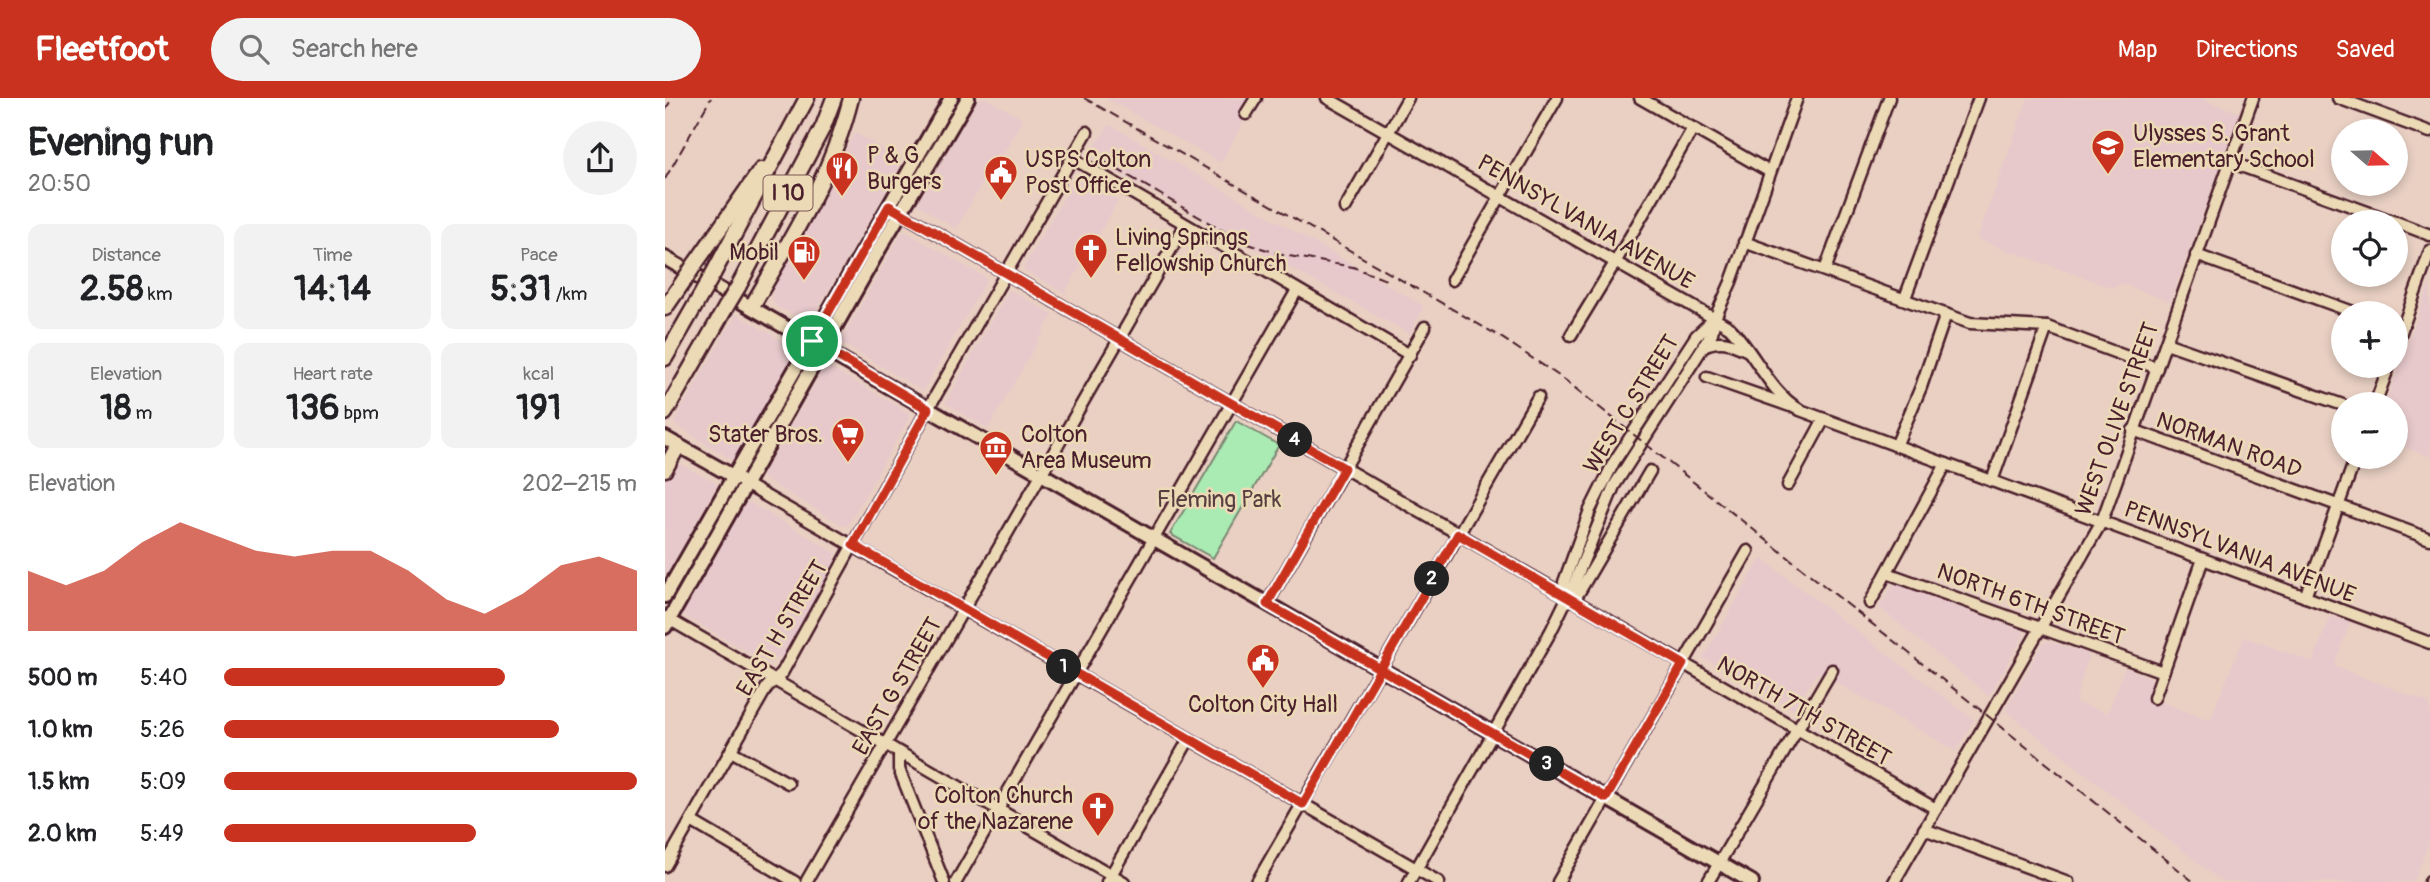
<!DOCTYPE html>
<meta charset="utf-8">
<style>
:root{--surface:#fff;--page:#f2f2f2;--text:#202124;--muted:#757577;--accent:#c8321e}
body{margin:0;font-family:Pangolin,sans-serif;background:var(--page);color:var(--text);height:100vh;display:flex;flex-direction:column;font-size:26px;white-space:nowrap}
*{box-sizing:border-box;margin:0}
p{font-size:23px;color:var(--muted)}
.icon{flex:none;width:38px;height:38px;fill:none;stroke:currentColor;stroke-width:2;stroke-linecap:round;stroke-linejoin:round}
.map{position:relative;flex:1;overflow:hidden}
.panel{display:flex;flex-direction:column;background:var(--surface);width:665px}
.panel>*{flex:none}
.needle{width:46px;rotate:110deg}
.controls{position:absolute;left:1666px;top:21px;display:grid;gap:14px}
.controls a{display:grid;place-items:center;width:77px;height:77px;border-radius:50%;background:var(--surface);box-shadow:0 4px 10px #0003;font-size:35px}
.pin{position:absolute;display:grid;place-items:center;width:60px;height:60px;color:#fff;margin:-30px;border:4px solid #fff;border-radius:50%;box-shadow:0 2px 7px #0007}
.km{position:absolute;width:35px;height:35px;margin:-18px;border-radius:50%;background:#222;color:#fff;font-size:19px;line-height:35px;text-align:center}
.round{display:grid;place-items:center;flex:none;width:74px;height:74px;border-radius:37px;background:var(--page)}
.overview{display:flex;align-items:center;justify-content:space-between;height:119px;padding:0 28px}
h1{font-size:38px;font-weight:700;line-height:52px}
.stats{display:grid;grid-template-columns:repeat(3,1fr);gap:10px;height:119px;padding:7px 28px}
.stats div{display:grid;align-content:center;border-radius:14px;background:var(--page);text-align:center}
.stats b{font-size:35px;font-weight:700}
.stats small{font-size:19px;font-weight:400}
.stats p{font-size:19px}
.chart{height:196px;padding:14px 28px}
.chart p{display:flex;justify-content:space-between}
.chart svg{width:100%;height:126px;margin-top:7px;fill:var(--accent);opacity:.7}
ul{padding:0 28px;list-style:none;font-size:23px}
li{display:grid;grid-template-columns:112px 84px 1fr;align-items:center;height:52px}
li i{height:18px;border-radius:9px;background:var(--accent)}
header{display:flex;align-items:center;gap:42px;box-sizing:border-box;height:98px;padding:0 35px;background:var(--accent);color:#fff}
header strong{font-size:33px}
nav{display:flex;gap:38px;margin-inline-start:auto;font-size:24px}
.search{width:490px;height:63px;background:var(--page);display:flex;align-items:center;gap:18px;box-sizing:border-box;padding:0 24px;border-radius:38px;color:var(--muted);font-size:26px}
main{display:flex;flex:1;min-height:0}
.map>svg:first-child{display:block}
.built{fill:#e7c9cb}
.green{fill:#aaebb4;stroke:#7a8570;stroke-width:2}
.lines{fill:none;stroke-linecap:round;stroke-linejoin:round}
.minor-casing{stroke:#4a1f2b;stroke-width:15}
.major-casing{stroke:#4a1f2b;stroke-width:18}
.highway-casing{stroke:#4a1f2b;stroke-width:19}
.minor{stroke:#ecdab7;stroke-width:10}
.major{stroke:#ecdab7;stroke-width:12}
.highway{stroke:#ecdab7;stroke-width:14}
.rail{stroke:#4a1f2b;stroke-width:2;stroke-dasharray:10 5;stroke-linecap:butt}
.highway-bridge-casing{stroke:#4a1f2b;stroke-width:19;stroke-linecap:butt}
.highway-bridge{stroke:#ecdab7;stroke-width:14}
.route-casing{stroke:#fff;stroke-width:14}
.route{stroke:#c8321e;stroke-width:9}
.labels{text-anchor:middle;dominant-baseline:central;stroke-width:5;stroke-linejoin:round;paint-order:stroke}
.shield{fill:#ecdab7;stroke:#7b5755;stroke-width:2}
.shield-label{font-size:21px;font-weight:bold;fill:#4a1f2b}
.poi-label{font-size:23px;fill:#4a1f2b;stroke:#ecdab7;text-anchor:start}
.street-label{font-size:23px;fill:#4a1f2b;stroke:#ecdab7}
.park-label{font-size:23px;fill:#583e40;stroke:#ecdab7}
</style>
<header>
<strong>Fleetfoot</strong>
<div class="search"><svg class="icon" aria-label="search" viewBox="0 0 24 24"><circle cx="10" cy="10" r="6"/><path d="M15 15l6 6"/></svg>Search here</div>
<nav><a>Map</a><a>Directions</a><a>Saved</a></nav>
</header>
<main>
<section class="panel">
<div class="overview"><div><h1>Evening run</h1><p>20:50</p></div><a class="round"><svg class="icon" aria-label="share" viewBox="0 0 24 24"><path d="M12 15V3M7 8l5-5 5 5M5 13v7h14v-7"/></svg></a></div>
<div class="stats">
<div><p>Distance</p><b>2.58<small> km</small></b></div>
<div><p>Time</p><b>14:14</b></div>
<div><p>Pace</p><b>5:31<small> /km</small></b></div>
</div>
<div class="stats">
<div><p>Elevation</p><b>18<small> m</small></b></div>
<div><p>Heart rate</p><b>136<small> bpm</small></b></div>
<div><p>kcal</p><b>191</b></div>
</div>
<div class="chart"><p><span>Elevation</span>202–215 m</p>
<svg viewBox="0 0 160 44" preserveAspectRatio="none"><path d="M0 44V23L10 28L20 23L30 13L40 6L50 11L60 16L70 18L80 16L90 16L100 23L110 33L120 38L130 31L140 21L150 18L160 23V44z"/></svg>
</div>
<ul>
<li><b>500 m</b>5:40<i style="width:68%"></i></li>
<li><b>1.0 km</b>5:26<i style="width:81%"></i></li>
<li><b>1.5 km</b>5:09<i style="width:100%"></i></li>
<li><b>2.0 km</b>5:49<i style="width:61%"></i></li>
</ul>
</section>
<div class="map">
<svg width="1765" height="784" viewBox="0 0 1765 784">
<rect width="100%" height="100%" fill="#e9d0c3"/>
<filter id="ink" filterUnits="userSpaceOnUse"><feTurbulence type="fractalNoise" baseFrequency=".0143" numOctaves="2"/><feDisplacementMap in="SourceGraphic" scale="14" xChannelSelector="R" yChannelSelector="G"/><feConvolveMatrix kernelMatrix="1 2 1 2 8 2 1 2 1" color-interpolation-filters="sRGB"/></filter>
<g filter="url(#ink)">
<!-- built -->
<g class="built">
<polygon points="314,0 321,0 358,21 337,58 329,65 291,131 252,106"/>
<polygon points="440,0 582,0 573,16 580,21 556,65"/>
<polygon points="1363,0 1534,0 1575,15 1505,204 1458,186 1447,190 1312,141"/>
<polygon points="444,26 759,208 745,236 423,58"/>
<polygon points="190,35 217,50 235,69 147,221 140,222 112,209 108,202 107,193 131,142"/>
<polygon points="411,78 453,103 400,195 359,173 359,169"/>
<polygon points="239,133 320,179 321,183 258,293 175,244 237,134"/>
<polygon points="1765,184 1765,359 1731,346 1731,306 1720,306"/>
<polygon points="346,192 388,217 323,331 280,305 342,195"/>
<polygon points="71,216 129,249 131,252 68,363 8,325"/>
<polygon points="163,269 228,305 243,314 245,319 183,427 179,428 99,381 97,377 158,271"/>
<polygon points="11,364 52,385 52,388 0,479 0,383"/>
<polygon points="84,404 171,455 169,461 173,465 117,563 109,559 105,566 21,519 18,515 80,406"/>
<polygon points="1096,460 1309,622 1291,653 1153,574 1129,612 1038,560"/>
<polygon points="1229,485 1357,532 1359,537 1324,598 1214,510"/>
<polygon points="1665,518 1685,524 1669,568 1765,605 1765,742 1749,784 1557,784 1340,612 1378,545 1382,543 1424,556 1410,604 1443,615 1460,569 1489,581 1483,599 1545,622 1579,539 1648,564"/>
</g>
<!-- green -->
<polygon class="green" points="571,323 614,347 548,460 505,436"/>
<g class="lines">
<defs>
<g id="minor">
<path d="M662,0L1064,229C1091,255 1102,292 1135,312L1765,545"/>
<polyline points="975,0 1105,74"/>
<polyline points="1673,0 1765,34"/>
<polyline points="581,16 591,0"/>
<polyline points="407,60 745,257"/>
<polyline points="1565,64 1730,124"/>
<polyline points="224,108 1271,711"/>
<polyline points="680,110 743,0"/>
<polyline points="1731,124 1765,137"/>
<polyline points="1079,144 1305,225 1382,229 1492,270"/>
<polyline points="1531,157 1691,215"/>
<polyline points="1160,172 1224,0"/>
<polyline points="787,182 892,0"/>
<polyline points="1240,200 1314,0"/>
<polyline points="906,237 951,163 1028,30"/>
<polyline points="1501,245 1678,307"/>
<path d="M1038,248C1056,240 1066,245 1083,253"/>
<polyline points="1731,248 1765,153"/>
<polyline points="1042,279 1125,308"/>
<polyline points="1710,306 1724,268"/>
<polyline points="1468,332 1765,441"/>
<polyline points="1231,348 1256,289 1281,216"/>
<polyline points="1327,383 1382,229"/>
<polyline points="80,386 774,784"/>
<polyline points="1123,387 1159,321"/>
<polyline points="1222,475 1498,574"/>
<polyline points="901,499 899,484 903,473 925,412 949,364 1031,238 1050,220"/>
<polyline points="901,499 913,496 985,373"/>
<polyline points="1640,499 1691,359"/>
<polyline points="1205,505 1281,366"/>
<polyline points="602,506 760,229"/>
<polyline points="0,519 459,784"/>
<polyline points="1489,600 1538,461"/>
<polyline points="66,653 123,685"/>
<polyline points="234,655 234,671 279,784"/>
<polyline points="26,723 130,784"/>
<polyline points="1259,731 1403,784"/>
<polyline points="0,768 102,589 117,575 263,311 422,34"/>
<polyline points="141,784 520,127"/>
<polyline points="291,784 632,192"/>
<polyline points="442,784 524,641"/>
<polyline points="592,784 873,299"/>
<polyline points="744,784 886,533 908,488 949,388 1047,235 1050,220 1066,184 1132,0"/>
<polyline points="893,784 1083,453"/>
<polyline points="1043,784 1167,572"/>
<polyline points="1229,784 1437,423 1588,0"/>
<polyline points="1765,784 1765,783"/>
</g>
<g id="major">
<polyline points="0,160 1087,784"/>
<polyline points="0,340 73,381"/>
<polyline points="0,498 286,0"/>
<polyline points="0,529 213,153 303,0"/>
</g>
<g id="highway">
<polyline points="30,166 96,72"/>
<polyline points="48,176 142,0"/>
<polyline points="73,189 158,29 169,0"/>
<path d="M87,208C126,141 167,77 186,0"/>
<polyline points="0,210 20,181"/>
<polyline points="0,260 39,192"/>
<polyline points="0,315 61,209"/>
<polyline points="0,371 13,348"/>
</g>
</defs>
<!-- minor casing -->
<use href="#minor" class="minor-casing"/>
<!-- major casing -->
<use href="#major" class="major-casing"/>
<!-- highway casing -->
<use href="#highway" class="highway-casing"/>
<!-- minor -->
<use href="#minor" class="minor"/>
<!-- major -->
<use href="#major" class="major"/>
<!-- highway -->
<use href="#highway" class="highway"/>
<!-- rail -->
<g class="rail">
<polyline points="419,0 834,238 900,282 1313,610 1529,784"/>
<polyline points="0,13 7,0"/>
<polyline points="438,63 577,144 618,157 688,169 721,182"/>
<polyline points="0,81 46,0"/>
</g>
<defs>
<g id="highway-bridge">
<polyline points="20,181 30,166"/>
<polyline points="39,192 48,176"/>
<polyline points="61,209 73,189"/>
</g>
</defs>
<!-- highway-bridge casing -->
<use href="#highway-bridge" class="highway-bridge-casing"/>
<!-- highway-bridge -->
<use href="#highway-bridge" class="highway-bridge"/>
</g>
</g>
<g class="lines" filter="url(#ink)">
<defs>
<path id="route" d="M147,243L263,311L188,447L638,706C690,616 741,526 793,436L1018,566L941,700C828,635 715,570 602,506L679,370L224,108L147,243"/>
</defs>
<!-- route casing -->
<use href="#route" class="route-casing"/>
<!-- route -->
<use href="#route" class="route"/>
</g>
<!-- icons -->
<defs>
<symbol id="school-pin" viewBox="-11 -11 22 30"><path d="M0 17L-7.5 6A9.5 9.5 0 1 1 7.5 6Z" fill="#c8321e" stroke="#ecdab7"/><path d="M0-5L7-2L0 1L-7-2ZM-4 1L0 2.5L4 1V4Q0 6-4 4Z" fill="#fff"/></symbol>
<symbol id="restaurant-pin" viewBox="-11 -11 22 30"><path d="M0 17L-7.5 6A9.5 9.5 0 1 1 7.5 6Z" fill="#c8321e" stroke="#ecdab7"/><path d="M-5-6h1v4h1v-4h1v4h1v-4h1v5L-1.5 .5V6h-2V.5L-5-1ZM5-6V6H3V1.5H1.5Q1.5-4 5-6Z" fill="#fff"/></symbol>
<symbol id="civic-pin" viewBox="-11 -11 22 30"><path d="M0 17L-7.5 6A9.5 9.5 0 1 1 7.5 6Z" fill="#c8321e" stroke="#ecdab7"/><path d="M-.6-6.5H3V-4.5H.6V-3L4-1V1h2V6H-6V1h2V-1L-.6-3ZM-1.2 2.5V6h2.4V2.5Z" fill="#fff"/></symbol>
<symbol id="church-pin" viewBox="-11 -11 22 30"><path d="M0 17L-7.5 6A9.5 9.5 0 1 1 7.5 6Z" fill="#c8321e" stroke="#ecdab7"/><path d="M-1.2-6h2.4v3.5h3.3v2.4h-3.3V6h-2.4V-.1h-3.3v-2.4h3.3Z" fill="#fff"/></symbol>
<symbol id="fuel-pin" viewBox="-11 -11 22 30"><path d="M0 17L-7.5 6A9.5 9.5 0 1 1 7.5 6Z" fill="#c8321e" stroke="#ecdab7"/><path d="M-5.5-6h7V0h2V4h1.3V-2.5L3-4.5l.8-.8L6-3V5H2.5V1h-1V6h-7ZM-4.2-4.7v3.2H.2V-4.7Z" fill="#fff"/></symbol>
<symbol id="supermarket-pin" viewBox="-11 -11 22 30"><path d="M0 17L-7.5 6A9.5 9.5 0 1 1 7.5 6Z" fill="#c8321e" stroke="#ecdab7"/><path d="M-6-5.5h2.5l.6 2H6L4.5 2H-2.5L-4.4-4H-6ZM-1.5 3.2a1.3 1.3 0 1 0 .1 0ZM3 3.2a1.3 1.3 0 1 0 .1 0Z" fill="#fff"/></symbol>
<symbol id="museum-pin" viewBox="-11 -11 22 30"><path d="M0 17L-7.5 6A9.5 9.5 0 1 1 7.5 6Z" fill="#c8321e" stroke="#ecdab7"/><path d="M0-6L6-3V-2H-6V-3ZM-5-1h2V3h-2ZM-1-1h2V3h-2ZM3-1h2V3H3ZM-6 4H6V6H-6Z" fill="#fff"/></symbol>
</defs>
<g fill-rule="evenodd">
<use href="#school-pin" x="1424" y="29" width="38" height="52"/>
<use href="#restaurant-pin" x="158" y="51" width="38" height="52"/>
<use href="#civic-pin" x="317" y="55" width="38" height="52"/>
<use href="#church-pin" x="407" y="133" width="38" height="52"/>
<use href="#fuel-pin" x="120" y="135" width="38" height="52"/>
<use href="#supermarket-pin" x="164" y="317" width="38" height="52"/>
<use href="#museum-pin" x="312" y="330" width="38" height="52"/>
<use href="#civic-pin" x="579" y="543" width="38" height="52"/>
<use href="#church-pin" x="414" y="691" width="38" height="52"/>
</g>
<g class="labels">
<!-- shield labels -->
<rect class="shield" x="98.5" y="77.5" width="49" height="35" rx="5"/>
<g class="shield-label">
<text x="123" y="95">I 10</text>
</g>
<!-- poi labels -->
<g class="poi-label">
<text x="1468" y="35">Ulysses S. Grant<tspan x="1468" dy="26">Elementary School</tspan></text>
<text x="202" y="57">P &amp; G<tspan x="202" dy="26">Burgers</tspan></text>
<text x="360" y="61">USPS Colton<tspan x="360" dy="26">Post Office</tspan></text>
<text x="450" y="139">Living Springs<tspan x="450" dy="26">Fellowship Church</tspan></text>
<text x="114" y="154" text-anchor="end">Mobil</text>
<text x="158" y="336" text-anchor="end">Stater Bros.</text>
<text x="356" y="336">Colton<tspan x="356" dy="26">Area Museum</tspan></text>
<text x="598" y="606" text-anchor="middle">Colton City Hall</text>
<text x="408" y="697" text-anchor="end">Colton Church<tspan x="408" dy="26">of the Nazarene</tspan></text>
</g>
<!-- street labels -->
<g class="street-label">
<text transform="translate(921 124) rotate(30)">PENNSYLVANIA AVENUE</text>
<text transform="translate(966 306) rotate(-58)">WEST C STREET</text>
<text transform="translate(1452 321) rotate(-70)">WEST OLIVE STREET</text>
<text transform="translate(1564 347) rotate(20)">NORMAN ROAD</text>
<text transform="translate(1575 454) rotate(21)">PENNSYLVANIA AVENUE</text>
<text transform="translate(1366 506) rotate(20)">NORTH 6TH STREET</text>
<text transform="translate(117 530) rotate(-59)">EAST H STREET</text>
<text transform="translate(232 588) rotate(-60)">EAST G STREET</text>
<text transform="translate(1139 613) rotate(30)">NORTH 7TH STREET</text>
</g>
<!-- park labels -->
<g class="park-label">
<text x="554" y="401">Fleming Park</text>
</g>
</g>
</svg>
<div class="controls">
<a><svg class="needle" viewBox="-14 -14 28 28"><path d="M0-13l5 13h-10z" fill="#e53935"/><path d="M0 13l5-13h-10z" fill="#757577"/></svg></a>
<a><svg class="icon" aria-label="locate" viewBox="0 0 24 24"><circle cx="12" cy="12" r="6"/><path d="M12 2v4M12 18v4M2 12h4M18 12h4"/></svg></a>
<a>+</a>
<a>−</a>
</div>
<div class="pin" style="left:147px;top:243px;background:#1e9e55"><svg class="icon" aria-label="arrive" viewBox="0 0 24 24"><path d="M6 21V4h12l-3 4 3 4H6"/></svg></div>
<b class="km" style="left:399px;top:569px">1</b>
<b class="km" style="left:767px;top:481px">2</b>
<b class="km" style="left:882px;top:666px">3</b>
<b class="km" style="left:630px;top:342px">4</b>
</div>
</main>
